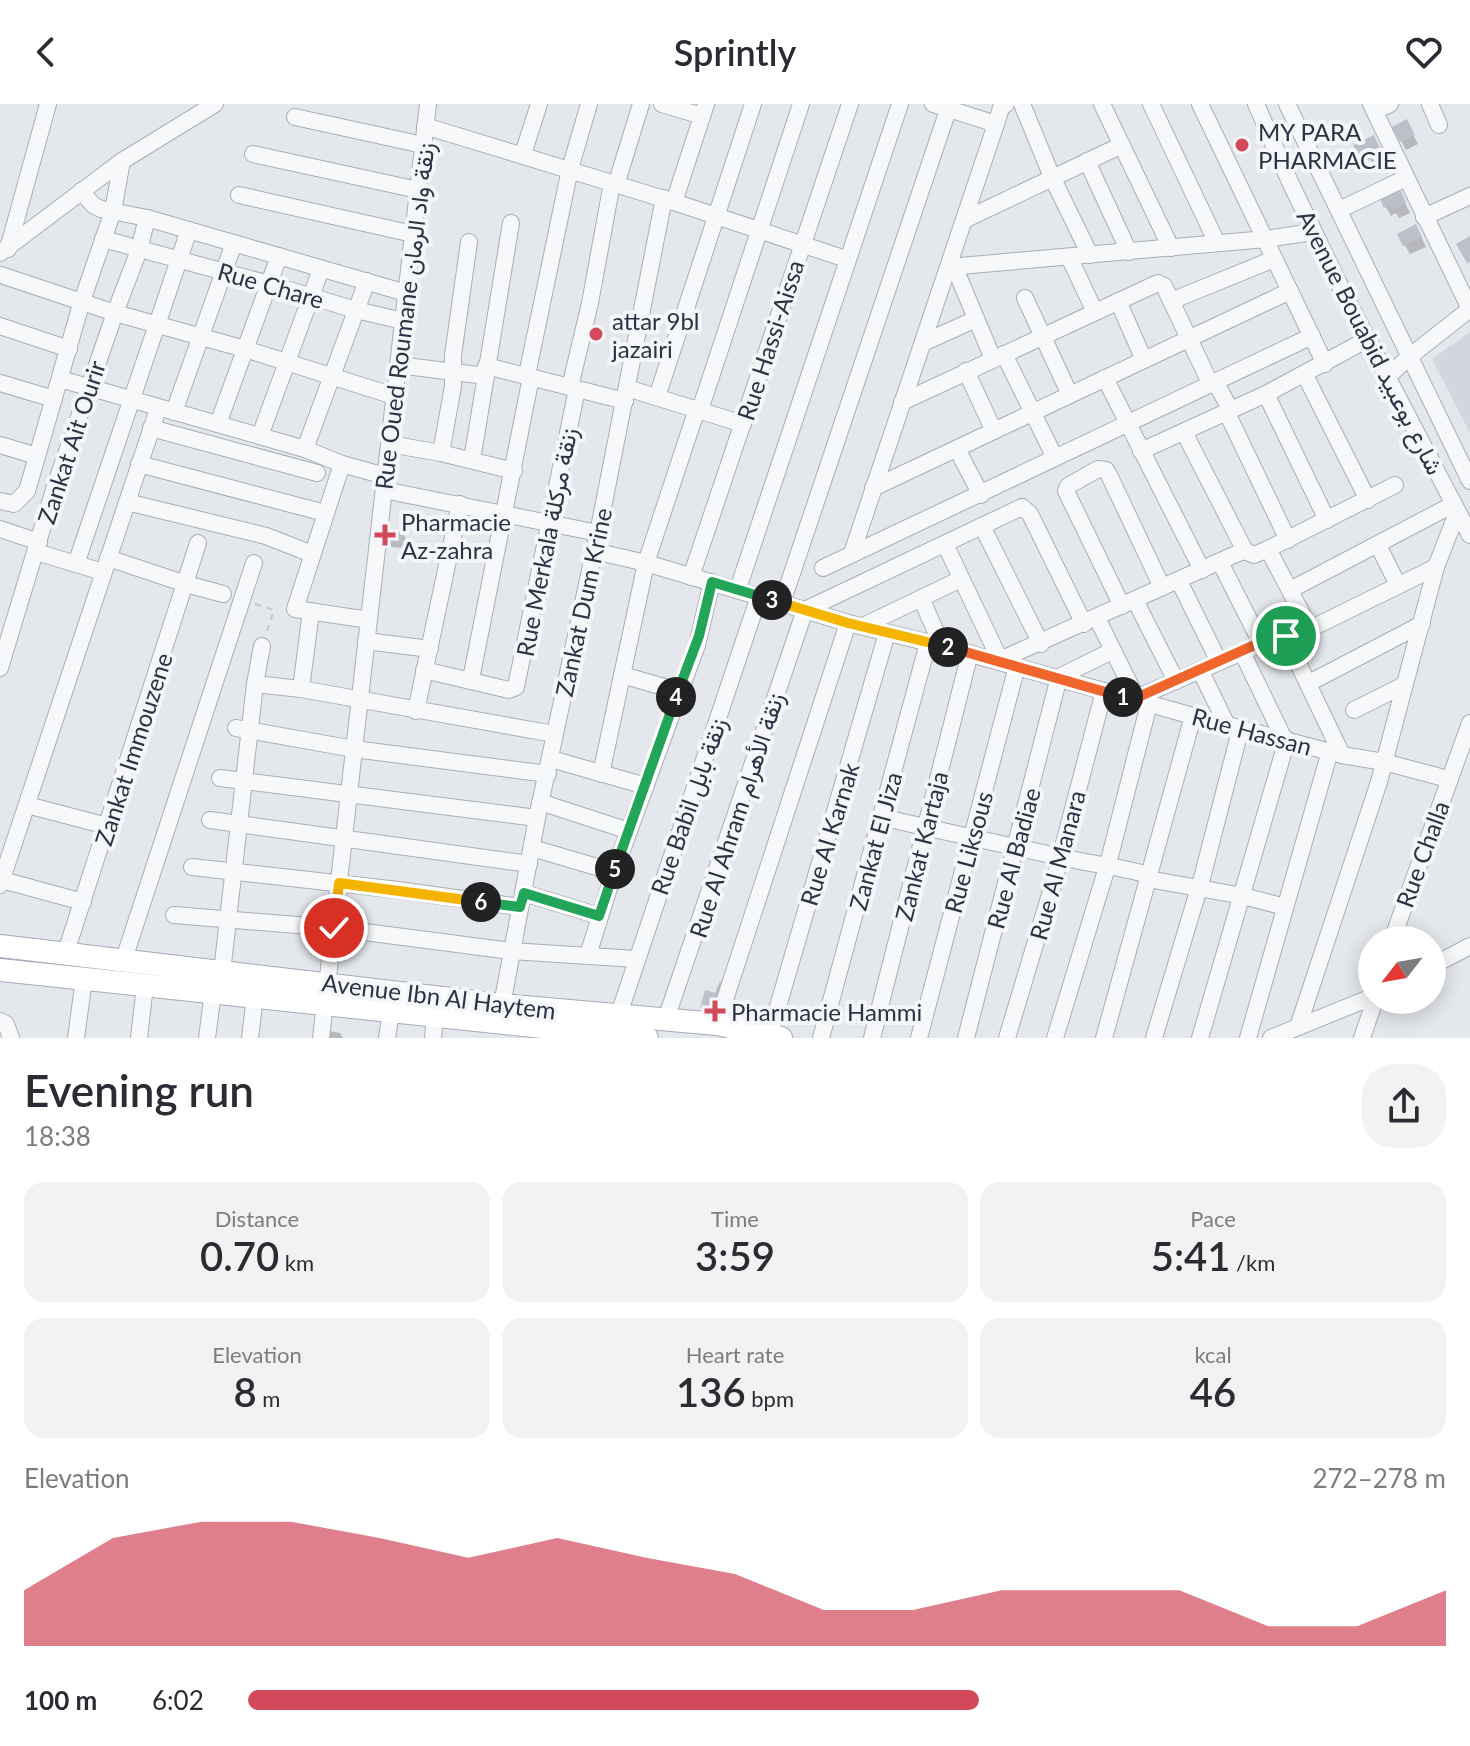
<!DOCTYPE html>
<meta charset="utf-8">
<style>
:root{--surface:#fff;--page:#f2f2f3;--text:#2b2b33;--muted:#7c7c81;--accent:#d1495b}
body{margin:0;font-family:Lato,Vazirmatn,sans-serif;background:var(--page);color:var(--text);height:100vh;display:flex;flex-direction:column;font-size:30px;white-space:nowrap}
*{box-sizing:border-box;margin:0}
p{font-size:26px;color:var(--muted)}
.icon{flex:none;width:44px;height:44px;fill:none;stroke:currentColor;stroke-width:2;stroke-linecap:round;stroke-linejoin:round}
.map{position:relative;height:934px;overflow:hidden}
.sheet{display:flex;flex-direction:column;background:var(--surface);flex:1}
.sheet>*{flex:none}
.needle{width:52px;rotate:239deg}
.buttons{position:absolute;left:1358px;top:822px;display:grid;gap:16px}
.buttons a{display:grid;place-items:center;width:88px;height:88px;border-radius:50%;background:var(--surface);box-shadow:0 4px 20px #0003;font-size:40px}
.pin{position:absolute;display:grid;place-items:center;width:68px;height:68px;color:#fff;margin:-34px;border:4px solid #fff;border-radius:50%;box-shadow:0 2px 8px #0007}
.km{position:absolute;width:40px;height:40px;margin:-20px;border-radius:50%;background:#222;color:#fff;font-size:22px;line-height:40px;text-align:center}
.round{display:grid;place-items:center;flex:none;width:84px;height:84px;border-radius:32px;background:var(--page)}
.head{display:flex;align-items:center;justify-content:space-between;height:136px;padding:0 24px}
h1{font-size:44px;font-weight:600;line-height:60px}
.stats{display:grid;grid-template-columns:repeat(3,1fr);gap:12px;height:136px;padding:8px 24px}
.stats div{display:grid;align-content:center;border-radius:20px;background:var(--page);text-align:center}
.stats b{font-size:40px;font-weight:600}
.stats small{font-size:22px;font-weight:400}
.stats p{font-size:22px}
.chart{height:224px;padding:16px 24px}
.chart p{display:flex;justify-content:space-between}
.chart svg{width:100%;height:144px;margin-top:8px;fill:var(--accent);opacity:.7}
ul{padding:0 24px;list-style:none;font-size:26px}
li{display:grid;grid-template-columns:128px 96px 1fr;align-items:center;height:60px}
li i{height:20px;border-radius:10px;background:var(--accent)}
header{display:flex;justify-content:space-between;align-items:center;height:104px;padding:0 24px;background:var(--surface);font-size:36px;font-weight:600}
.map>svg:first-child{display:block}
.built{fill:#d2d6de}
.shadow{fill:#0003}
.building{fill:#bbc0ca}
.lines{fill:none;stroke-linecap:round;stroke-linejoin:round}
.minor-casing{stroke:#a9aeb7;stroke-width:18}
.major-casing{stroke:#a3abb8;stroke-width:24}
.path{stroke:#c2c5cb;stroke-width:2;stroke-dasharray:6 6;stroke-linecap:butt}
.minor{stroke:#f7f8fa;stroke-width:16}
.major{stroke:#fff;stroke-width:22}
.split-1-casing{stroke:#fff;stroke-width:16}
.split-2-casing{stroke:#fff;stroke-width:16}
.split-3-casing{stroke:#fff;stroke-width:16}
.split-4-casing{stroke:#fff;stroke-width:16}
.split-5-casing{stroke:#fff;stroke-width:16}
.split-6-casing{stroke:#fff;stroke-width:16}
.split-7-casing{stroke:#fff;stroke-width:16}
.split-1{stroke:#f0652b;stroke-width:10}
.split-2{stroke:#f0652b;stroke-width:10}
.split-3{stroke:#f5b400;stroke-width:10}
.split-4{stroke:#22a559;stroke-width:10}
.split-5{stroke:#22a559;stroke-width:10}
.split-6{stroke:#22a559;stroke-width:10}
.split-7{stroke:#f5b400;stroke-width:10}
.poi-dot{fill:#d1495b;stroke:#f4f6f9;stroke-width:3}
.labels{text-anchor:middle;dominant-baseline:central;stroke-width:8;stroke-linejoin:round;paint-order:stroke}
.poi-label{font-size:24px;fill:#2b3445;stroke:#f4f6f9;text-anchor:start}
.street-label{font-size:24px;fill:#2b3445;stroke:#f4f6f9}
</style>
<header><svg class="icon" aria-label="back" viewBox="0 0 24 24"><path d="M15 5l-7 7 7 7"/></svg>Sprintly<svg class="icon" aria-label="heart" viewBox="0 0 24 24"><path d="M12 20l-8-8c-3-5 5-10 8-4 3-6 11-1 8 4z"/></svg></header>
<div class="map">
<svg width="1470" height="934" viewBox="0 0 1470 934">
<rect width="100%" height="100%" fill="#e4e7ec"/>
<!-- built -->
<polygon class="built" points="1470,228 1470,329 1432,255"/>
<!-- shadow -->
<g class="shadow">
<polygon points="1406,18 1418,40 1406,46 1394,23"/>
<polygon points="1356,42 1378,43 1385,58 1375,63 1370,55 1364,58"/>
<polygon points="1382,96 1404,97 1410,109 1399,114 1396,109 1391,112"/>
<polygon points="1399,131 1421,132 1426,143 1410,150"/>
<polygon points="403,429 406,435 405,444 392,443 388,437"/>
<polygon points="329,927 340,929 343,934 328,934"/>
</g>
<!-- building -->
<g class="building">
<polygon points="1407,15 1415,31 1400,38 1392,23"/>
<polygon points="1374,31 1382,49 1368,55 1364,47 1357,50 1353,41"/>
<polygon points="1400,85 1406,99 1392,106 1390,101 1384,104 1380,95"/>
<polygon points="1416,120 1422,133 1403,142 1397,130"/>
<polygon points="1470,132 1470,158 1467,159 1456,140"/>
<polygon points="388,426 404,428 403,439 386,438"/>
<polygon points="720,877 728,880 717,910 700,904 705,886 715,889"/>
</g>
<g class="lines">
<defs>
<g id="minor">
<polyline points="662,0 702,12"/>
<polyline points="933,0 996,20"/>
<polyline points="1022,0 1052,73 1090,151"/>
<polyline points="1102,0 1171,144"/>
<polyline points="1151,0 1217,139"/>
<polyline points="1200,0 1325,260"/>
<polyline points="1256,0 1290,78 1343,188 1470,431"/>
<polyline points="1287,0 1470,377"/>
<polyline points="1371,0 1470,205"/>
<polyline points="1430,0 1439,21"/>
<polyline points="1375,7 1390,0"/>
<polyline points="295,13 423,41"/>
<polyline points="425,22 674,98 846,155"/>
<polyline points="253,50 418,86"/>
<polyline points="523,50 539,0"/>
<polyline points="1087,57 1129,148"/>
<polyline points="616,81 641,0"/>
<polyline points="81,87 93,101 101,105 147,114 406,189"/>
<polyline points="239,91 413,130"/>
<polyline points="674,98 706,0"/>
<polyline points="1339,106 1406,74"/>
<polyline points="1424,113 1470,92"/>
<polyline points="964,116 1122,41"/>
<polyline points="103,135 269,180 356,206 403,217"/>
<polyline points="8,145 48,0"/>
<polyline points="0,149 122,57 215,0"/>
<polyline points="1069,153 1095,208"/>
<polyline points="954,162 993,255"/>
<polyline points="949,163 1266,135 1313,128"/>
<polyline points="1,171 115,209 245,245 394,292"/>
<polyline points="1025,194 1070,291"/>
<polyline points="1118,197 1144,256"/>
<polyline points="1171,197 1274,155"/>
<polyline points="0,222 69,245"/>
<polyline points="923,239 976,215"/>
<polyline points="1004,250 1055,354"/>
<polyline points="398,261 486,272"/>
<polyline points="486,262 625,297"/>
<polyline points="966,267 994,327"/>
<polyline points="527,271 570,65 589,0"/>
<polyline points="1305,271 1368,396"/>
<polyline points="1105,274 1202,466"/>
<polyline points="1386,274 1409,253 1470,205"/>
<polyline points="60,275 305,345 342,360 385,372"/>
<polyline points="0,279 54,295"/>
<polyline points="1216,279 1231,307"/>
<polyline points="570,283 590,199 612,79"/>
<polyline points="627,284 743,320"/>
<polyline points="1266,290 1327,416"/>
<polyline points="657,293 753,0"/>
<polyline points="902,298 1158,179 1164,182 1211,281"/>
<polyline points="700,306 801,0"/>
<polyline points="174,308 234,139"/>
<polyline points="1227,309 1288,436"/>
<polyline points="218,320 279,152"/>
<polyline points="151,324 317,369"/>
<polyline points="1184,328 1245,447"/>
<polyline points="260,332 321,165"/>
<polyline points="389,340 441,349 514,367"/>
<polyline points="0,341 37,352"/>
<polyline points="305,345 367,177"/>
<polyline points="957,345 981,391"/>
<polyline points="1141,347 1266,290 1368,235"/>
<polyline points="441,349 453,282 453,251 469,138"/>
<polyline points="472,356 511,119"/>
<polyline points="139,360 325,409"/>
<polyline points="342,360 295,505 369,516"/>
<polyline points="873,384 1290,187"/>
<polyline points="384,386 598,429"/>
<polyline points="0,397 14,400 27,387 82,197 113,107 122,57"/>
<polyline points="127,398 266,432 312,450"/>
<polyline points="982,422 1041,540"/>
<polyline points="0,425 39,438"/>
<polyline points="945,440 1001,558"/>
<polyline points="1378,441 1398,481"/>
<polyline points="1268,445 1307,519 1314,523 1436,463"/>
<polyline points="594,447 646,459 848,519 942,542 1193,612 1342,651 1384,658 1448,675"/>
<polyline points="36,448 103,468"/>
<polyline points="852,449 996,20 1001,4 1006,0"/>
<polyline points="108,454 186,480 223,490"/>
<polyline points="1220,458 1261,539"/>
<polyline points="76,460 189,126"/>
<polyline points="823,464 1312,232"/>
<polyline points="691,473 850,0"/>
<polyline points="1179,477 1219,558"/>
<polyline points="738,485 900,0"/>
<polyline points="1290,486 1454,400"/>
<polyline points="921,494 942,542"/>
<polyline points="1135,496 1176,577"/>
<polyline points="782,499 950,0"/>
<polyline points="1122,502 1066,387 1068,382 1098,365 1106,366 1109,371 1162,483"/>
<polyline points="1097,514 1138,597"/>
<polyline points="863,522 961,475"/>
<polyline points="366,537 430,545"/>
<polyline points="1242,548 1284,635"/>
<polyline points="1000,556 1236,450 1245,447 1254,451 1268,445 1395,381"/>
<polyline points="0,564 55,382 115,209 139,146 147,114"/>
<polyline points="424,566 509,586 516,583 577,285"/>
<polyline points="1200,566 1226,619"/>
<polyline points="622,571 678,587"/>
<polyline points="471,575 531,273"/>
<polyline points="1309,579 1422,520"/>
<polyline points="255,580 301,585 554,630"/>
<polyline points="301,585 311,507"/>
<polyline points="1136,594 1284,530 1342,651"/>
<polyline points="1354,606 1404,581"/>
<polyline points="416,607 460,400"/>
<polyline points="236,624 354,645 548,670"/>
<polyline points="551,655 646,682"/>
<polyline points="601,670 646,459 697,305"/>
<polyline points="220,674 537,714"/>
<polyline points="540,698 629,727"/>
<polyline points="27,701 107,722"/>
<path d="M881,713C941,727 1001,740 1061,753C1090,760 1117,762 1145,770L1148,775L1243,792L1285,803"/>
<polyline points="210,716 529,760"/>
<polyline points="532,744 614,768"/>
<polyline points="192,763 398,786 520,803"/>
<polyline points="2,776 83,798"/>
<polyline points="0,781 158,305"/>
<polyline points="524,789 599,812"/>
<polyline points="174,811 334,824 511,847 636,855"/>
<polyline points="1392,836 1470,619"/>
<polyline points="65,851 198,439"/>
<polyline points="588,851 614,768 697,541 712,478"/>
<polyline points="123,858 254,459"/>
<polyline points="1432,862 1470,842"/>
<polyline points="222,868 255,580 262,542"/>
<polyline points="502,901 537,714 598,429 664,94"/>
<polyline points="618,913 759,492"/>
<polyline points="666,915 805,506 1022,403 1030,410 1084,520"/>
<polyline points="0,917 6,920 11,934"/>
<polyline points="717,920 848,519"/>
<polyline points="1298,923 1379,678 1436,463 1457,409"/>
<polyline points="770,930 887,529"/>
<polyline points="76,934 84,875"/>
<polyline points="139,934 145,881"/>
<polyline points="207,934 213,888"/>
<polyline points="250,934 255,893"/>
<polyline points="321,934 428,0"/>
<polyline points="387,934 391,907"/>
<polyline points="433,934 435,912"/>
<polyline points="821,934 928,539"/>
<polyline points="872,934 970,549"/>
<polyline points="919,934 1017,562"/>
<polyline points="966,934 1059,573 1112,547"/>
<polyline points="1007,934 1054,777 1104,587"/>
<polyline points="1055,934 1108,760 1149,600"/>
<polyline points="1104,934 1193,612"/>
<polyline points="1154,934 1202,774 1241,623"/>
<polyline points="1200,934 1287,636"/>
<polyline points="1248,934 1330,647"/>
<polyline points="1271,934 1372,893"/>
<polyline points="1362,934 1375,896"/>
</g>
<g id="major">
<polyline points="0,842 502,901 717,920 781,934"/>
<polyline points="0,866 647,934"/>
</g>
</defs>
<!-- minor casing -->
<use href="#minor" class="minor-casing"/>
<!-- major casing -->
<use href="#major" class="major-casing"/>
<!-- path -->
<polyline class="path" points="255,500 274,506 267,527"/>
<!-- minor -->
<use href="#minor" class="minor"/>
<!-- major -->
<use href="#major" class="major"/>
</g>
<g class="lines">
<defs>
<polyline id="split-1" points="1123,593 1138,597 1136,594 1277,531 1286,532"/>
<polyline id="split-2" points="948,543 1123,593"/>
<polyline id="split-3" points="772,496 848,519 948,543"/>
<polyline id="split-4" points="676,593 699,532 712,478 772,496"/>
<polyline id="split-5" points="615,765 676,593"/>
<polyline id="split-6" points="481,798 520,803 524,789 599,812 615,765"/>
<polyline id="split-7" points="334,824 339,779 481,798"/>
</defs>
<!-- split-1 casing -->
<use href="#split-1" class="split-1-casing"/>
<!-- split-2 casing -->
<use href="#split-2" class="split-2-casing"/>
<!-- split-3 casing -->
<use href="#split-3" class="split-3-casing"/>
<!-- split-4 casing -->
<use href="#split-4" class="split-4-casing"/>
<!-- split-5 casing -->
<use href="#split-5" class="split-5-casing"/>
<!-- split-6 casing -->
<use href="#split-6" class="split-6-casing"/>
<!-- split-7 casing -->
<use href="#split-7" class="split-7-casing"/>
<!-- split-1 -->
<use href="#split-1" class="split-1"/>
<!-- split-2 -->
<use href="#split-2" class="split-2"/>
<!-- split-3 -->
<use href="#split-3" class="split-3"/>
<!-- split-4 -->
<use href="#split-4" class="split-4"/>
<!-- split-5 -->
<use href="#split-5" class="split-5"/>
<!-- split-6 -->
<use href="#split-6" class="split-6"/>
<!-- split-7 -->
<use href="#split-7" class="split-7"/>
</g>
<!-- markers -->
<g class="poi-dot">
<circle cx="1242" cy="41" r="8"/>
<circle cx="596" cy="230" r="8"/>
<path d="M381 419h8v8h8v8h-8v8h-8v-8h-8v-8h8z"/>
<path d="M711 895h8v8h8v8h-8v8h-8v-8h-8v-8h8z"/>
</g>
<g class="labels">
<!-- poi labels -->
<g class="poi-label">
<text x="1258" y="27">MY PARA<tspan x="1258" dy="28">PHARMACIE</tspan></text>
<text x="612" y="216">attar 9bl<tspan x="612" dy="28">jazairi</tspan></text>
<text x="401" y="417">Pharmacie<tspan x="401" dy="28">Az-zahra</tspan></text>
<text x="731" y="907">Pharmacie Hammi</text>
</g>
<!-- street labels -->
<g class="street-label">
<text transform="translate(271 181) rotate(16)">Rue Chare</text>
<text transform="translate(404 212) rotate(-83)">Rue Oued Roumane زنقة واد الرمان</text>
<text transform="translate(770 236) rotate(-72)">Rue Hassi-Aissa</text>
<text transform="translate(1371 238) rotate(63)">Avenue Bouabid شارع بوعبيد</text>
<text transform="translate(71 338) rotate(-72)">Zankat Ait Ourir</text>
<text transform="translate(546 438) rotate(-79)">Rue Merkala زنقة مركلة</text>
<text transform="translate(583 498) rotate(-78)">Zankat Dum Krine</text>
<text transform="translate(1252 627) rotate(15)">Rue Hassan</text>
<text transform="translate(133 645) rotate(-72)">Zankat Immouzene</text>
<text transform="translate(688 702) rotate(-71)">Rue Babil زنقة بابل</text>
<text transform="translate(736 711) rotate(-72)">Rue Al Ahram زنقة الأهرام</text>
<text transform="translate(829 730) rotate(-73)">Rue Al Karnak</text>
<text transform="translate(875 737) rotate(-75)">Zankat El Jiza</text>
<text transform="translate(921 742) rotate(-76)">Zankat Kartaja</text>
<text transform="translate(968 748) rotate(-75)">Rue Liksous</text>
<text transform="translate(1422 750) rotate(-70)">Rue Challa</text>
<text transform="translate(1013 754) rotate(-75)">Rue Al Badiae</text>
<text transform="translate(1057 761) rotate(-75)">Rue Al Manara</text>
<text transform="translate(439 892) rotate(7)">Avenue Ibn Al Haytem</text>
</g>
</g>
</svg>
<div class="buttons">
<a><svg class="needle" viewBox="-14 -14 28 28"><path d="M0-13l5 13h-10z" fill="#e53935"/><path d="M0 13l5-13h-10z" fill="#7c7c81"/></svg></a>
</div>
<div class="pin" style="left:1286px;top:532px;background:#1e9e55"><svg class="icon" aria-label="arrive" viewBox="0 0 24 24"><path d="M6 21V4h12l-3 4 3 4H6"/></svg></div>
<div class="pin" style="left:334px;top:824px;background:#d93025"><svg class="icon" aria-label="check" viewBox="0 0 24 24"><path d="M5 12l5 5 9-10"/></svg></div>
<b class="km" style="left:1123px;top:593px">1</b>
<b class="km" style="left:948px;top:543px">2</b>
<b class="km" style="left:772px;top:496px">3</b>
<b class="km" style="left:676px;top:593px">4</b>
<b class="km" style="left:615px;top:765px">5</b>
<b class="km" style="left:481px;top:798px">6</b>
</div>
<section class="sheet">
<div class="head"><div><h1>Evening run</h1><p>18:38</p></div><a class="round"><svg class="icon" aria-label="share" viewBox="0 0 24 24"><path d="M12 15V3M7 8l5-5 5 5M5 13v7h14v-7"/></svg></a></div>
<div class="stats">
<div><p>Distance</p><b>0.70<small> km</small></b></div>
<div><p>Time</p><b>3:59</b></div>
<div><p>Pace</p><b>5:41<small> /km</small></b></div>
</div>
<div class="stats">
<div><p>Elevation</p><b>8<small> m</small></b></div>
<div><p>Heart rate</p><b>136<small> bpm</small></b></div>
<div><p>kcal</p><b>46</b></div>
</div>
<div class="chart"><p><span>Elevation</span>272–278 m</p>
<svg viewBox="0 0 160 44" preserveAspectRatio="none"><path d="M0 44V27L10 11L20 6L30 6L40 11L50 17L60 11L70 17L80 22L90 33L100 33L110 27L120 27L130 27L140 38L150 38L160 27V44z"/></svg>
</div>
<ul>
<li><b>100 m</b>6:02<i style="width:61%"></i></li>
</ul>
</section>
